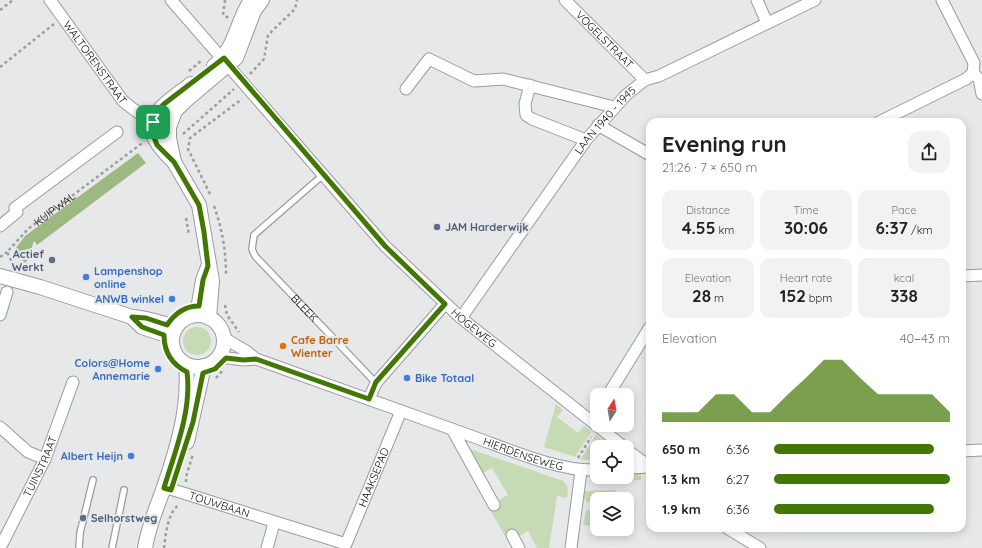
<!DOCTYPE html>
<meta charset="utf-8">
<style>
:root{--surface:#fff;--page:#f2f2f2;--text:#202124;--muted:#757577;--accent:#427704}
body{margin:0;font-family:Quicksand,sans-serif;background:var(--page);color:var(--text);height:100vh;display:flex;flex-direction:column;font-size:15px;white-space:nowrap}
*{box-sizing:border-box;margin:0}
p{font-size:13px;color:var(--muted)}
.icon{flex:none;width:22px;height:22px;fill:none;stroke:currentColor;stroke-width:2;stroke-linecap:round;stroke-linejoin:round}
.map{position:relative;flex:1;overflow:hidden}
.drawer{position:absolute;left:646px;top:118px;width:320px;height:414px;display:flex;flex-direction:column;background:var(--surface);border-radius:12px;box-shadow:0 2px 10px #0003}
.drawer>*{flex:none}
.needle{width:26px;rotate:11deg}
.fabs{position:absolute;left:590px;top:388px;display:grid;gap:8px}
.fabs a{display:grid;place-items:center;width:44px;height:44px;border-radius:8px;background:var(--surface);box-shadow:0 2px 10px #0003;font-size:20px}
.pin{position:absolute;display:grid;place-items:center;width:34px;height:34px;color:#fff;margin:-17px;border-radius:8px;box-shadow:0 2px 6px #0006}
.round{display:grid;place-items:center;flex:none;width:42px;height:42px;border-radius:12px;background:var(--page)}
.summary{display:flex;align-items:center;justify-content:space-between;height:68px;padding:0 16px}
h1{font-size:22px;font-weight:800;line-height:30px}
.figures{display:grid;grid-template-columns:repeat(3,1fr);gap:6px;height:68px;padding:4px 16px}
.figures div{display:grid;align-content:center;border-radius:10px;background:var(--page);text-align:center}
.figures b{font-size:17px;font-weight:800}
.figures small{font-size:11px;font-weight:400}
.figures p{font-size:11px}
.chart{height:112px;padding:8px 16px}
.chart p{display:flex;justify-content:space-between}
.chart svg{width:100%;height:72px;margin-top:4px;fill:var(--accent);opacity:.7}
ul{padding:0 16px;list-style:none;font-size:13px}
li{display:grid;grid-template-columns:64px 48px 1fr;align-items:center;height:30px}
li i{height:10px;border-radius:5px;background:var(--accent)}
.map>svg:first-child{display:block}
.green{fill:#c6dab5}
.forest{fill:#9cb982}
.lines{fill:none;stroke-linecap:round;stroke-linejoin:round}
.service-casing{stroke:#999b9c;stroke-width:8}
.minor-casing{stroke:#999b9c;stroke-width:13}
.tertiary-casing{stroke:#999b9c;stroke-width:16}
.path{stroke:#9c9d9e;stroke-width:2.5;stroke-dasharray:3 3;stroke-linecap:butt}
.service{stroke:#fff;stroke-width:5.5}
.minor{stroke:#fff;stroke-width:11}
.tertiary{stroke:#fff;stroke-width:14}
.route-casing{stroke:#fff;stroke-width:8}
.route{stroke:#427704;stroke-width:5}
.service-dot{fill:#5c6f8a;stroke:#e7e8ea;stroke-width:1.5}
.shop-dot{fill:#3f7fe0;stroke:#e7e8ea;stroke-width:1.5}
.food-dot{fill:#e8710a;stroke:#e7e8ea;stroke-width:1.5}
.labels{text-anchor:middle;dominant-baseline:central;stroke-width:4;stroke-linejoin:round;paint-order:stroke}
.street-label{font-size:11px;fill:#0d0e0e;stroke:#e7e8ea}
.service-label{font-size:11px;font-weight:bold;fill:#4e5e75;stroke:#e7e8ea;text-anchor:start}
.shop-label{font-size:11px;font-weight:bold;fill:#366cbe;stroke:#e7e8ea;text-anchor:end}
.food-label{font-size:11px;font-weight:bold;fill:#c56008;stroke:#e7e8ea;text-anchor:start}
</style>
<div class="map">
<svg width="982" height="548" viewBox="0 0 982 548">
<rect width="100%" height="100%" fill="#e7e8ea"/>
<!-- green -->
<g class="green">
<circle cx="197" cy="341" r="14"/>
<polygon points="556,404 563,410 557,417 578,433 584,426 591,432 575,457 544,447"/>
<polygon points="596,435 611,447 597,447 597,460 580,460"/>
<path d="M470,449L563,481C569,486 568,490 567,498L557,496L549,548H537L528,531L519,536L515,530L505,536L490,510L501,504L499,500L508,495L492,468L483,473Z"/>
<polygon points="641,472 641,480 597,483 597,475 597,477 627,477 627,473"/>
<polygon points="616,490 612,499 597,499 597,503 587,502 583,498 584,491"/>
<polygon points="586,510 597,512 597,527 583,525"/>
</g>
<!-- forest -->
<polygon class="forest" points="138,153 146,163 37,245 34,241 26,263 23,261 16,248 25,236"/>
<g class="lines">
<defs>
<g id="service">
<path id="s2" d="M323,175L254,235L252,249L255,256L376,383"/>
<polyline points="79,548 80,533 93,480"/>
<polyline points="112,548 124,490"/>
</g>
<g id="minor">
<path id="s3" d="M50,0L123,101C138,114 151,122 169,127"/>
<path id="s4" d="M171,0L385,246L461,318L624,447"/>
<path id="s5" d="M565,0L645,80"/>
<polyline points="757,0 767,23"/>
<polyline points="942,0 974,63 973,73"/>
<polyline points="973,73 979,79 982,94"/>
<polyline points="530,85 525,104 526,115 532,119 586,140"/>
<polyline points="406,89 429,59 474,81 503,79 614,107"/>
<polyline points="879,122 966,79 973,73"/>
<polyline points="598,125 650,155"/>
<polyline points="0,226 17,212 15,208 117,132"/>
<polyline points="962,276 982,275"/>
<polyline points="0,315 7,292"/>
<path id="s6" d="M461,318L586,140L626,95L645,80L659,76L815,0"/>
<path id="s7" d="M224,338L246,351L256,359C329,385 402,411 474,437C510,450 560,472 597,470"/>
<polyline points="219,357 244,360 256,359"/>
<polyline points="608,395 650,327"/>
<polyline points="369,399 376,383 445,304"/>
<polyline points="0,427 28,452 45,459"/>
<polyline points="452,429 494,505"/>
<polyline points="627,450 650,467"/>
<polyline points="962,451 982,450"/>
<polyline points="627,468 650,467"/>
<path id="s8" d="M164,487L346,544L401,411"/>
<polyline points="727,528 760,548"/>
<polyline points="512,535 519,548"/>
<path id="s9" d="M0,548L45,459L73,382"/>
<polyline points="267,548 274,523"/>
<polyline points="571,548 581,471"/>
</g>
<g id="tertiary">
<path d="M214,66C236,48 236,23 251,0"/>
<path d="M174,162C132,122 156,111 191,84"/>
<path d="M0,276L40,287L132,317C150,318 160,324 177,326"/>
<polyline points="197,315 203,280 208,267"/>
<circle cx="198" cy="341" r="26"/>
<polyline points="132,317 142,327 172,337"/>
<polyline points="209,318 212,281 199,205 174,162 169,138 169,127 175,111 184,102 236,58 254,11 262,0"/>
<polyline points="187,442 204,366"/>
<path d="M145,548C148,528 156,509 163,490C177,449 190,408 186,365"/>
</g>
</defs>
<!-- service casing -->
<use href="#service" class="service-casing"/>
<!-- minor casing -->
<use href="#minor" class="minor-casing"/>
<!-- tertiary casing -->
<use href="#tertiary" class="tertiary-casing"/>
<!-- path -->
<g class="path">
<polyline points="225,0 223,15 229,18"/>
<polyline points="0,10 13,0"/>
<polyline points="0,67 54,24"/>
<polyline points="189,71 201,61"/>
<polyline points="250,74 264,59 268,35 295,9 297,0"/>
<polyline points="183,134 234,89"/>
<polyline points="210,194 188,149 190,138 242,99"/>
<path d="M214,206C222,228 226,251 226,274"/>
<polyline points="186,218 189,235"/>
<polyline points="0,257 7,252"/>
<path id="s1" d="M14,266L7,252L28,229L141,144V142"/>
<polyline points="225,305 227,315 239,332"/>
<polyline points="216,378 223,370"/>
<polyline points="578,458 591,437"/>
<polyline points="186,482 186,477 193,454"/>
<path d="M164,548C166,533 167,515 179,504"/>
</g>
<!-- service -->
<use href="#service" class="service"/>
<!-- minor -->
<use href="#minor" class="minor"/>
<!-- tertiary -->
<use href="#tertiary" class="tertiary"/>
</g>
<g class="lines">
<defs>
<path id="route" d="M224,58L385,246L445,304L376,382L369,399L256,359L244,360L226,358L215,369L203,373L193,422L171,490L164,488C175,451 192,411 187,372C171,364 164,352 164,335L142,327L132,317L146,318L167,325C175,313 185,306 199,306L203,280L208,266L204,232L199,205L174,162L157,145L154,137L153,122L159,109L164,104Z"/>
</defs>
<!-- route casing -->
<use href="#route" class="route-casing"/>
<!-- route -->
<use href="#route" class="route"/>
</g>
<!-- markers -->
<g class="service-dot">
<circle cx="437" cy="227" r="4"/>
<circle cx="52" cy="260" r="4"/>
<circle cx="83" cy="518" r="4"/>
</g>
<g class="shop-dot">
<circle cx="86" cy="277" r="4"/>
<circle cx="172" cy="299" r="4"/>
<circle cx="158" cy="369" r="4"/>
<circle cx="407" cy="378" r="4"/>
<circle cx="131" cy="456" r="4"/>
</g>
<circle class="food-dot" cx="283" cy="346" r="4"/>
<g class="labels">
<!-- street labels -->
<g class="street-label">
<text stroke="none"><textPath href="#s5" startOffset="56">VOGELSTRAAT</textPath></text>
<text stroke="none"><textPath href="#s3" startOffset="77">WALTORENSTRAAT</textPath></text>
<text stroke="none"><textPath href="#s6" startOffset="245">LAAN 1940 - 1945</textPath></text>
<text stroke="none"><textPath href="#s1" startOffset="80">KUIPWAL</textPath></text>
<text stroke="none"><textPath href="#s2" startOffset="185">BLEEK</textPath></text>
<text stroke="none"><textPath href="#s4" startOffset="447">HOGEWEG</textPath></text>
<text stroke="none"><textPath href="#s7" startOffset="322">HIERDENSEWEG</textPath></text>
<text stroke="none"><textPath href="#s9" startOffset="91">TUINSTRAAT</textPath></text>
<text stroke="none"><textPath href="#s8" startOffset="263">HAAKSEPAD</textPath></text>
<text stroke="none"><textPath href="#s8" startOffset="58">TOUWBAAN</textPath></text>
</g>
<!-- service labels -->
<g class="service-label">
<text x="445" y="227">JAM Harderwijk</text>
<text x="44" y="254" text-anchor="end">Actief<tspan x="44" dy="13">Werkt</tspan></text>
<text x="91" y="518">Selhorstweg</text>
</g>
<!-- shop labels -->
<g class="shop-label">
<text x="94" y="271" text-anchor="start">Lampenshop<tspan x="94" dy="13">online</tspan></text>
<text x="164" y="299">ANWB winkel</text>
<text x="150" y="363">Colors@Home<tspan x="150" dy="13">Annemarie</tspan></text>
<text x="415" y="378" text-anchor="start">Bike Totaal</text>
<text x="123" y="456">Albert Heijn</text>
</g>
<!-- food labels -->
<g class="food-label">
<text x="291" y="340">Cafe Barre<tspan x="291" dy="13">Wienter</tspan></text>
</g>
</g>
</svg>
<div class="fabs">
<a><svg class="needle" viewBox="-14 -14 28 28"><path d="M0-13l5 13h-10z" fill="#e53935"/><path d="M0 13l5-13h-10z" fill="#757577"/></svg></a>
<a><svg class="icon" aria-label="locate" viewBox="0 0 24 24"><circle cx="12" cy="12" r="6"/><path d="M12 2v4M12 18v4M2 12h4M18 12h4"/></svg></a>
<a><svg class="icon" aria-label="layers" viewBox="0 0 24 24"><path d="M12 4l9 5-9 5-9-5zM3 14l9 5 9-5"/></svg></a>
</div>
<div class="pin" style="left:153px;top:122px;background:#1e9e55"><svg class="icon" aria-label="arrive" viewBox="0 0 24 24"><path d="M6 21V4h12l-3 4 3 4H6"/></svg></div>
<section class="drawer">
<div class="summary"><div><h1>Evening run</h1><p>21:26 · 7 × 650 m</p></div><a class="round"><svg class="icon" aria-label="share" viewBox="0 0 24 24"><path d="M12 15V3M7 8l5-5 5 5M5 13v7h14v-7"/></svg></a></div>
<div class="figures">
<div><p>Distance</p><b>4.55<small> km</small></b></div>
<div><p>Time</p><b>30:06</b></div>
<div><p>Pace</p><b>6:37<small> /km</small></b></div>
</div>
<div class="figures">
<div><p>Elevation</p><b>28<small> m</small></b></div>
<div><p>Heart rate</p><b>152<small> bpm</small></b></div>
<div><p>kcal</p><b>338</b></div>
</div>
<div class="chart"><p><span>Elevation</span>40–43 m</p>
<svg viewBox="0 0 160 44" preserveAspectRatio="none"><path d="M0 44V38L10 38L20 38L30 27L40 27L50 38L60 38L70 27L80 17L90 6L100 6L110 17L120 27L130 27L140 27L150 27L160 38V44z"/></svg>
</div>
<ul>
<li><b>650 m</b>6:36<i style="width:91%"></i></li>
<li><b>1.3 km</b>6:27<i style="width:100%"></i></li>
<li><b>1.9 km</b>6:36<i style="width:91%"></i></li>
</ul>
</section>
</div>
